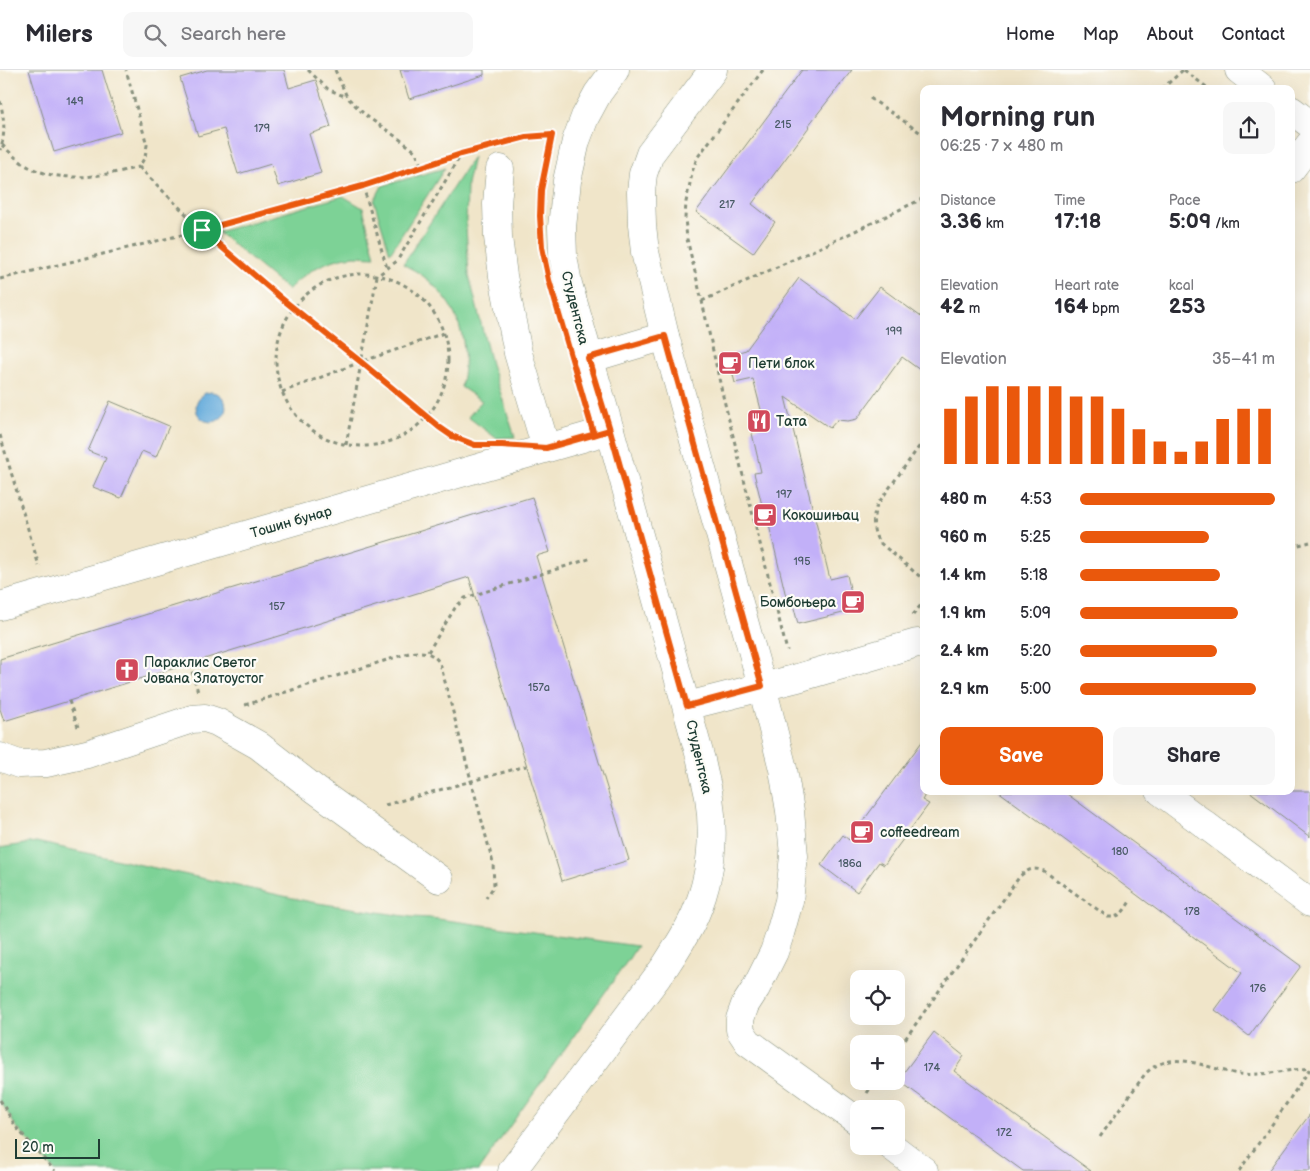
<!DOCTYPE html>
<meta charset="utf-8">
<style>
:root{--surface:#fff;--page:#f7f7f7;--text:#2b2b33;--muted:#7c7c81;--line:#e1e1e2;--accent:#ea580c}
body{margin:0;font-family:"Balsamiq Sans",sans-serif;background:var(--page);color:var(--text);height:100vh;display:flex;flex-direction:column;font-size:19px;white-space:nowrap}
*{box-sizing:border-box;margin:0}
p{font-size:16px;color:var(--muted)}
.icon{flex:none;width:28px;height:28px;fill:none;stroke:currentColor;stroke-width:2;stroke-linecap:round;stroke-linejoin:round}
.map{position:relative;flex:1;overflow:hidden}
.sheet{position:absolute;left:920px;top:15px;width:375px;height:710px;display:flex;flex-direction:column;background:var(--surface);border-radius:10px;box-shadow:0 5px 20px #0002}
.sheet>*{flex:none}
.controls{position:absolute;left:850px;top:900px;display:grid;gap:10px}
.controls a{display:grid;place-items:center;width:55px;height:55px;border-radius:10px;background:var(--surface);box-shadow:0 5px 20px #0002;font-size:25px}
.scale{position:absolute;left:15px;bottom:12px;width:85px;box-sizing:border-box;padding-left:5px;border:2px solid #1f3d34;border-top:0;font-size:14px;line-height:18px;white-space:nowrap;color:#1f3d34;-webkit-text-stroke:4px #fdfcf7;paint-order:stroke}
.pin{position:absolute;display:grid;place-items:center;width:42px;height:42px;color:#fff;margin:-21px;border:2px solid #fff;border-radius:50%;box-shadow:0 1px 5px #0007}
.round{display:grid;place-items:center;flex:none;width:52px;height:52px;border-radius:10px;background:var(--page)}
.overview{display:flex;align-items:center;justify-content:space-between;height:85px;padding:0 20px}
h1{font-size:28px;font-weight:700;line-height:38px}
.figures{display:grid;grid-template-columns:repeat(3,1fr);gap:8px;height:85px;padding:5px 20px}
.figures div{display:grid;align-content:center}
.figures b{font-size:21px;font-weight:700}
.figures small{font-size:14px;font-weight:400}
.figures p{font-size:14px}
.chart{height:140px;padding:10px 20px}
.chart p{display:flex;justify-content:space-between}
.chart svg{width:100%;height:90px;margin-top:5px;stroke:var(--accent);stroke-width:6}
.cta{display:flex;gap:10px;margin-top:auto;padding:10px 20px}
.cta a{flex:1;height:58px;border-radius:10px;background:var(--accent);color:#fff;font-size:20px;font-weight:700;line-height:58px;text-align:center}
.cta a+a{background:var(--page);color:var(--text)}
ul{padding:0 20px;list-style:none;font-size:16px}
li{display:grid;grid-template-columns:80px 60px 1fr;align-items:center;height:38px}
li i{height:12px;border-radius:6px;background:var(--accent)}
header{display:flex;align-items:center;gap:30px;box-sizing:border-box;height:70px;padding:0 25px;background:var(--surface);border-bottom:1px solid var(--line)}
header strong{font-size:24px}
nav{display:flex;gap:28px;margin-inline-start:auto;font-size:18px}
.search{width:350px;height:45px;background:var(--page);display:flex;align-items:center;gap:12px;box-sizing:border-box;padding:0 18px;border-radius:10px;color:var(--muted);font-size:19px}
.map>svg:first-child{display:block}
.green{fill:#7dd296;stroke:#4e8865}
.water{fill:#65abdb;stroke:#427488}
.building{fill:#c2b0f8}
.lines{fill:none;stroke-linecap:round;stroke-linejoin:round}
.minor-casing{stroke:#88917e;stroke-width:29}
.path{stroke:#88917e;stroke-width:3;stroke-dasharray:4 4;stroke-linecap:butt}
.minor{stroke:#fff;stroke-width:28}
.route-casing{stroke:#fff;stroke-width:10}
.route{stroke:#ea580c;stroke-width:6}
.labels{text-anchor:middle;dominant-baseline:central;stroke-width:4.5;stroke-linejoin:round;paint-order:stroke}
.number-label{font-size:11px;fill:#485a65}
.street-label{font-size:14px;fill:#1f3d34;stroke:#fdfcf7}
.poi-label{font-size:14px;fill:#1f3d34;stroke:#fdfcf7;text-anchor:start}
</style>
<header>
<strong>Milers</strong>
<div class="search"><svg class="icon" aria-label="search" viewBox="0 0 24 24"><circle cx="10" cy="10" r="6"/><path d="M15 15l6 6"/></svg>Search here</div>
<nav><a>Home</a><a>Map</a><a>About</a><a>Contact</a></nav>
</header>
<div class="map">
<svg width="1310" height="1101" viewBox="0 0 1310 1101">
<rect width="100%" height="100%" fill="#fdfcf7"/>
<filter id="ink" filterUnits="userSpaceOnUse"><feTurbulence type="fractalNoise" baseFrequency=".02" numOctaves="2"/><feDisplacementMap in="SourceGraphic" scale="10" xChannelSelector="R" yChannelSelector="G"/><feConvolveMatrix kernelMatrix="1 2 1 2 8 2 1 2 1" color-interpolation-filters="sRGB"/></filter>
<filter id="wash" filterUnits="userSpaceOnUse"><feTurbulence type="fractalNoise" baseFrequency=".0096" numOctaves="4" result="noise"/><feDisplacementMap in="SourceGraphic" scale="20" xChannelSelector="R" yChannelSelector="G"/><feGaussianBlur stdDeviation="1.12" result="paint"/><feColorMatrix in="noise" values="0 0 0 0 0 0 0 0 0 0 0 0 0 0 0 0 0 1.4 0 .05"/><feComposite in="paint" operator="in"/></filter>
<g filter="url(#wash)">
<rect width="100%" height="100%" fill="#f0e5c9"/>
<!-- green -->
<g class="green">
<path d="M473,87L467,114L466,157L469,205L491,294L515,367L496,368L468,347L482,331L461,317C471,273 459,234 423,206C417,201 409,198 403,194Z"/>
<polygon points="445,98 390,183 374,131 382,116"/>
<path d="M343,126L363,138L375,187C369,187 362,186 355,186C330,188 305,201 288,220L218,162Z"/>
<polygon points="36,772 311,832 411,847 431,848 637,876 628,890 478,1101 55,1101 16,1057 0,1030 0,778"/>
</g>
<!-- water -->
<circle class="water" cx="211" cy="337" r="15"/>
<g id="blocks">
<!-- building -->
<g class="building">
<polygon points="29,0 102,0 121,62 54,82"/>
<polygon points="207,0 284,0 289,18 316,10 331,57 309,64 321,103 278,116 271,94 238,104 224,59 198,66 180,8"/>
<polygon points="400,0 484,0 484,5 409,29"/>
<polygon points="802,0 852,0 808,56 809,57 752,134 775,152 753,183 696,142"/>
<polygon points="799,208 855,249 880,217 924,249 924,303 902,287 857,349 848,351 837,350 830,358 785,327 830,509 847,505 855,540 798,554 793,534 788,535 768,451 766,451 754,403 761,402 751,359 765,355 753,309 735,313 728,285 746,280"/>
<polygon points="110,331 169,356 156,387 142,381 121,428 93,417 106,388 88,381"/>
<polygon points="532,427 550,482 536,486 629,790 562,811 469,507 4,651 0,639 0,589"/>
<polygon points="924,669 924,727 922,730 929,734 884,795 879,792 857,822 821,795 843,765 849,770"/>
<polygon points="998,721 1063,721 1301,896 1249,966 1215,940 1242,903 1098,796 1099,795"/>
<polygon points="1249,721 1310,721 1310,767"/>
<polygon points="934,962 964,986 954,1001 1091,1101 1023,1101 898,1010"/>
<polygon points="1310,1044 1310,1101 1268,1101"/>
</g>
</g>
</g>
<g filter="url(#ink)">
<use href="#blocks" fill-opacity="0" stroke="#88917e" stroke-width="1"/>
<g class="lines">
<defs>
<g id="minor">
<polyline points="713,0 650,84 643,104 641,122 642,155 645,182 665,266 762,616 783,699 790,741 794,786 789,831 779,867 774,882 756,918 745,935 740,949 740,960 748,972 859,1052"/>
<polyline points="1239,0 1263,19"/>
<polyline points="1291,40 1310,54"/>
<polyline points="500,99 497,134 498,167 503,206 518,283 546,378"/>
<polyline points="1291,99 1310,74"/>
<polyline points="588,289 665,266"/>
<polyline points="0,536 610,360"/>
<polyline points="687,636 794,609 917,573 924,573"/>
<polyline points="0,687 19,694 46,693 87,684 192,649 205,648 217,652 258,675 316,720 439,809"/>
<polyline points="1160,721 1310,833"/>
<polyline points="891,1076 924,1101"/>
<path d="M512,1101L664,898C675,881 687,863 695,845C711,808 715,767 709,727C707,715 703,702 701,690L610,360L568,214L563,186L562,157L567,111L576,71L585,47L598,23L615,0"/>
</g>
</defs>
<!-- minor casing -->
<use href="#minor" class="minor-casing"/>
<!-- path -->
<g class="path">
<polyline points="308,0 328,19 346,27"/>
<polyline points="335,0 347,27 365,45 398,68 415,81 422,97"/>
<polyline points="763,0 697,88 693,99 686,132 685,148 687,169 702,231 722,322 787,581"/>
<polyline points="1184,0 1209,19"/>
<polyline points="1162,19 1183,0"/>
<polyline points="870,28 924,65"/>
<path d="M0,31C4,47 6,64 0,80"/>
<polyline points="507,72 525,67 548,65"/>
<path d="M2,75C10,82 19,92 29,97C62,114 104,106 139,97L145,87L147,75L126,0"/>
<polyline points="139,97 202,160 281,228 361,292 439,357 452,366 466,371"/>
<polyline points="363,116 387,198"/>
<circle cx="362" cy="290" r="86"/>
<polyline points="0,209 202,160 363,116 480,79"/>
<polyline points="702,231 832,172 924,128"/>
<polyline points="282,322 361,292 444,263"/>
<polyline points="0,365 39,496"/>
<path d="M924,370L877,435C872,448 872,461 879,472L924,510"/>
<polyline points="346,375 377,206 397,191 461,85"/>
<polyline points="1291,477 1310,472"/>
<polyline points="913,545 924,531"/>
<polyline points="428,582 455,538 465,528 592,488"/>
<polyline points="190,594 198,622"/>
<polyline points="69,631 78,657"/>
<path d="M245,635L409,583C424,581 430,581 440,593L493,793L494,816L486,828"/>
<polyline points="385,735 526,696"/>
<path d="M896,982L1020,806C1029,799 1033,797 1044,801L1108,847C1122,848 1124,840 1131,830"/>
<polyline points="867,1023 875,1011"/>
<polyline points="0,1030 16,1057 55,1101"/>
<path d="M1100,1067L1145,1004C1173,976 1207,1000 1240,1004C1260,1006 1290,1000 1310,998"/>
<polyline points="1239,1101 1280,1043 1310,999"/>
</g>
<!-- minor -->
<use href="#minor" class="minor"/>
</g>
</g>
<g class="lines" filter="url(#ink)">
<defs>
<polyline id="route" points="202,160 281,228 361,292 439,357 452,366 475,375 502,375 546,378 610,360 687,636 762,616 665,266 588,288 610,360 594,365 549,210 542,177 540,146 541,120 552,65 526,67 461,84 363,116 202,160"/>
</defs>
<!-- route casing -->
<use href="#route" class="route-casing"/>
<!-- route -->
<use href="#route" class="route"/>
</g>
<!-- icons -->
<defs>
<symbol id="cafe-square" viewBox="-11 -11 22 22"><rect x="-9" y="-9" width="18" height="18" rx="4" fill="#d1495b" stroke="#fdfcf7"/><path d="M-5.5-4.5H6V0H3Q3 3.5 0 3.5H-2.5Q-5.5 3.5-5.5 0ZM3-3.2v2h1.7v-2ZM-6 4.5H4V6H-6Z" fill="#fff"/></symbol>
<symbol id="restaurant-square" viewBox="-11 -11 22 22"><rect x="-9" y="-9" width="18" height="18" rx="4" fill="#d1495b" stroke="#fdfcf7"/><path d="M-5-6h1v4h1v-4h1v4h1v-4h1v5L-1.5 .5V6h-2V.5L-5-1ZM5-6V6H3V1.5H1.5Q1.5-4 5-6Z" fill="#fff"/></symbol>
<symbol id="church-square" viewBox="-11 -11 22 22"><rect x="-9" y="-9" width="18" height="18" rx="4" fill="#d1495b" stroke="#fdfcf7"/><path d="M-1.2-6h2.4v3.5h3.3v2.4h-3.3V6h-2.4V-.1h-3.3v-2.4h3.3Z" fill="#fff"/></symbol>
</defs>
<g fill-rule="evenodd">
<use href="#cafe-square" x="716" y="279" width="28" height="28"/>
<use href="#restaurant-square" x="745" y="337" width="28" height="28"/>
<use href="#cafe-square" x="751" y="431" width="28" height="28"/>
<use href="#cafe-square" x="839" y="518" width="28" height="28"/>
<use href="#church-square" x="113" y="586" width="28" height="28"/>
<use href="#cafe-square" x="848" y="748" width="28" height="28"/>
</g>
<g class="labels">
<!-- number labels -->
<g class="number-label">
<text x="75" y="31">149</text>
<text x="783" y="54">215</text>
<text x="262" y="58">179</text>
<text x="727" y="134">217</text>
<text x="894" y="261">199</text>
<text x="784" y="424">197</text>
<text x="802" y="491">195</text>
<text x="277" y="536">157</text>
<text x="539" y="617">157a</text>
<text x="1120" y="781">180</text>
<text x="850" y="793">186a</text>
<text x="1192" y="841">178</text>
<text x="1258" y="918">176</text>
<text x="932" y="997">174</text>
<text x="1004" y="1062">172</text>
</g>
<!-- street labels -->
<g class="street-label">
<text transform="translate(575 238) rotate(76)">Студентска</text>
<text transform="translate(291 452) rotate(-16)">Тошин бунар</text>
<text transform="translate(699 687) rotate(77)">Студентска</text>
</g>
<!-- poi labels -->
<g class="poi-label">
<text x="748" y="293">Пети блок</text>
<text x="776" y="351">Тата</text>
<text x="782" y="445">Кокошињац</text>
<text x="836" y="532" text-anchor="end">Бомбоњера</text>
<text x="144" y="592">Параклис Светог<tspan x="144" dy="16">Јована Златоустог</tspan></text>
<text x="880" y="762">coffeedream</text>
</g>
</g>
</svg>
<div class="controls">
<a><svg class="icon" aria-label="locate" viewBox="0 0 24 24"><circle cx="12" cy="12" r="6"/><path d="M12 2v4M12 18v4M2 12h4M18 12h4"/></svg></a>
<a>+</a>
<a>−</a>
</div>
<div class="scale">20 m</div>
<div class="pin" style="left:202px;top:160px;background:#1e9e55"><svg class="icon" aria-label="arrive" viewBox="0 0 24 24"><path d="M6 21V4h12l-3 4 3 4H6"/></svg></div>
<section class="sheet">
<div class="overview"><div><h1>Morning run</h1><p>06:25 · 7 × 480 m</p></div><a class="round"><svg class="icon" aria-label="share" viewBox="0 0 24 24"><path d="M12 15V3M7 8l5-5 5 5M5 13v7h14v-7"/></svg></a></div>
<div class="figures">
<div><p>Distance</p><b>3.36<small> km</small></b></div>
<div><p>Time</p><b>17:18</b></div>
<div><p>Pace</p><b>5:09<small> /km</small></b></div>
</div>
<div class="figures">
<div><p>Elevation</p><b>42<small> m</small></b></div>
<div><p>Heart rate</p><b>164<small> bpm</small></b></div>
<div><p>kcal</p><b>253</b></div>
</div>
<div class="chart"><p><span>Elevation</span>35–41 m</p>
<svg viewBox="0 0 160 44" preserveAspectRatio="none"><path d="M5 44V17M15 44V11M25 44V6M35 44V6M45 44V6M55 44V6M65 44V11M75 44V11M85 44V17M95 44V27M105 44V33M115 44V38M125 44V33M135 44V22M145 44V17M155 44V17"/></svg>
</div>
<ul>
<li><b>480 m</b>4:53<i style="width:100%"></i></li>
<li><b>960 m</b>5:25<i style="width:66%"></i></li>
<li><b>1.4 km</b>5:18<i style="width:72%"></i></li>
<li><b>1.9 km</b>5:09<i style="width:81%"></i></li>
<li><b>2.4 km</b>5:20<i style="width:70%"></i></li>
<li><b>2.9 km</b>5:00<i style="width:90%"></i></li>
</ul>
<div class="cta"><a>Save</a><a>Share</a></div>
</section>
</div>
